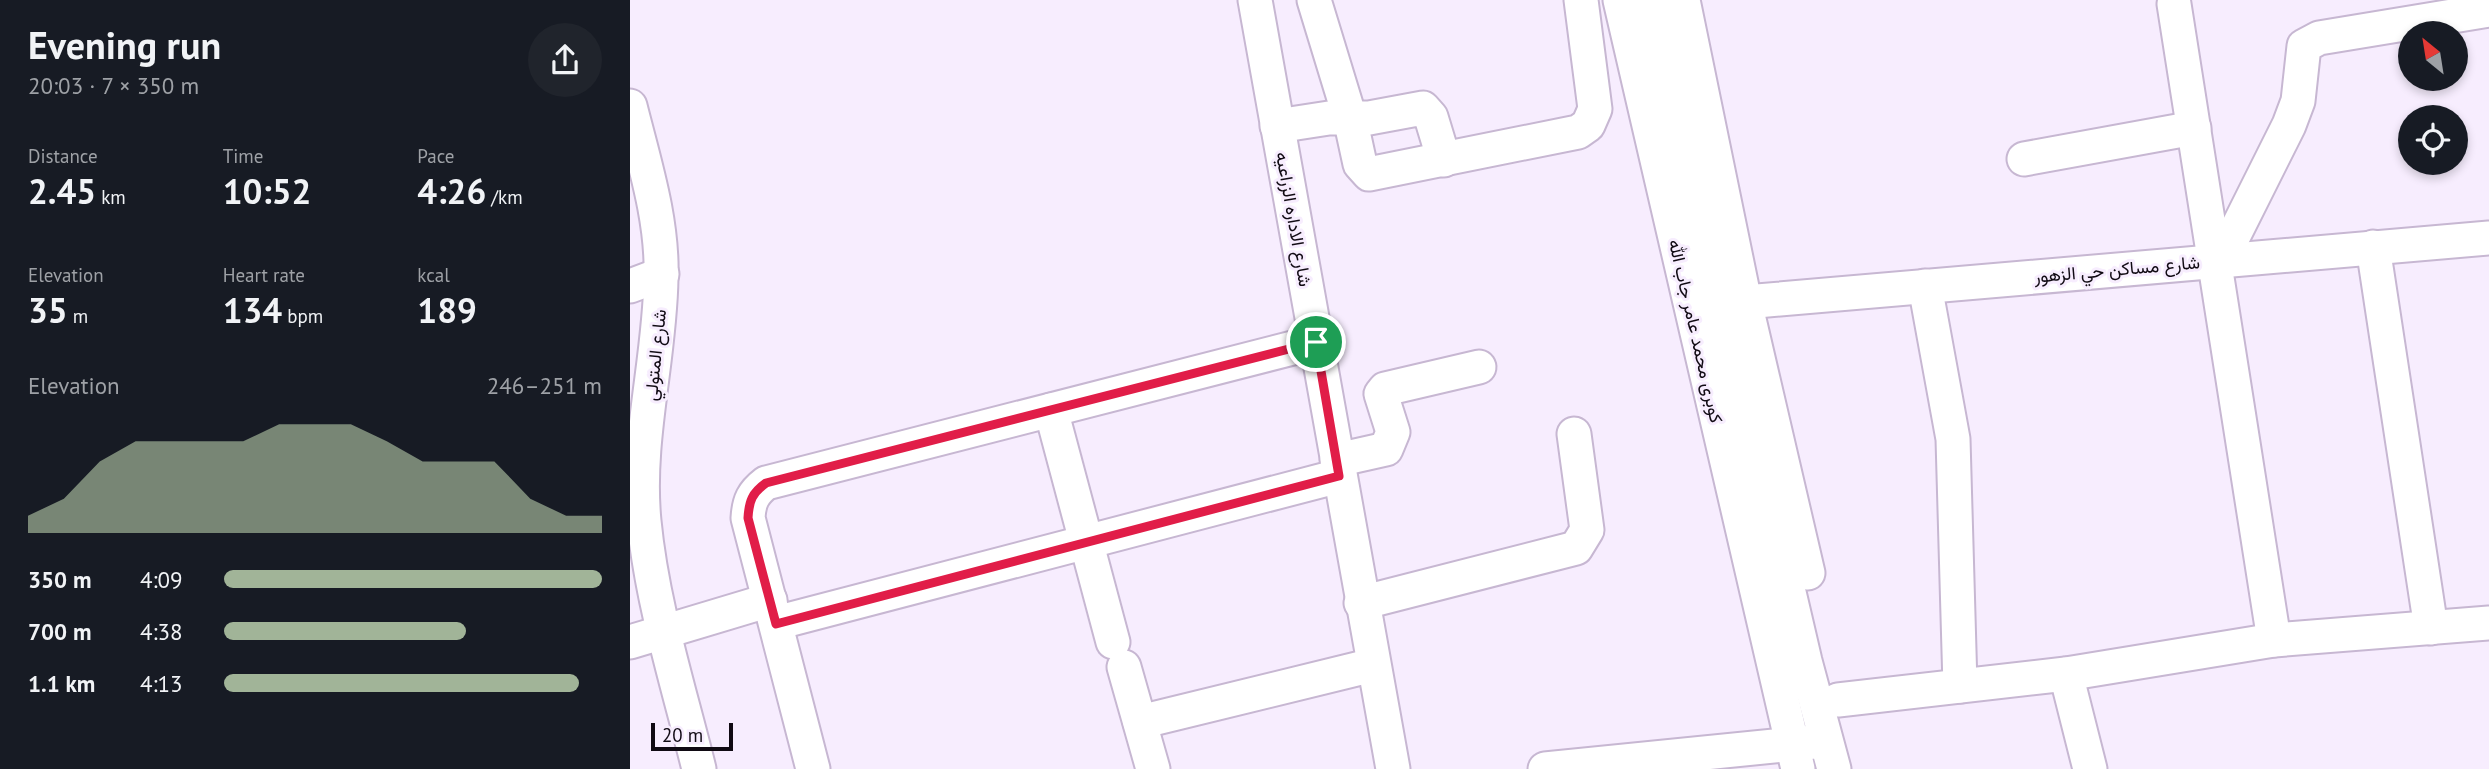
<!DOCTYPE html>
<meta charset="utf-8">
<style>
:root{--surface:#171b24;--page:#20242c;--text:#f1f3f6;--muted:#9ea1a6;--accent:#a1b498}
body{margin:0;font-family:"PT Sans",Vazirmatn,sans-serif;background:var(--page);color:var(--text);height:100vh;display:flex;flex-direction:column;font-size:26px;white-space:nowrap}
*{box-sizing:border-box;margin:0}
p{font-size:23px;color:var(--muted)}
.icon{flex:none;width:38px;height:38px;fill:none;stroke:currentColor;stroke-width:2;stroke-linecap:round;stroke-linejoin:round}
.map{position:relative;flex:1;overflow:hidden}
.side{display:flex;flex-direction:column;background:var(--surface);width:630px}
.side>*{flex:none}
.needle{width:46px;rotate:330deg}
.tools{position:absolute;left:1768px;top:21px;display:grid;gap:14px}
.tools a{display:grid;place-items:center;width:70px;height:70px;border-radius:50%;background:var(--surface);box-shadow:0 4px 10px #0003;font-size:35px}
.scale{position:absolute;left:21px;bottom:18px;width:82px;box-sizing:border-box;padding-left:7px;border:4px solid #100a13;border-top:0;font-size:19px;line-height:24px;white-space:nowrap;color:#100a13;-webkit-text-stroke:5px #f7edfe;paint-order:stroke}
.pin{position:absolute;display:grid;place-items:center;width:60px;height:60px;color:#fff;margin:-30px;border:4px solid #fff;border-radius:50%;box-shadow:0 2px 7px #0007}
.round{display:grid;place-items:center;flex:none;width:74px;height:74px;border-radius:37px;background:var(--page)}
.overview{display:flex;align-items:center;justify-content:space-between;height:119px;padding:0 28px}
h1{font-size:38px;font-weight:700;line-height:52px}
.figures{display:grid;grid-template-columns:repeat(3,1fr);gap:10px;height:119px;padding:7px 28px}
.figures div{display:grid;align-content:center}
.figures b{font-size:35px;font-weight:700}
.figures small{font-size:19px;font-weight:400}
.figures p{font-size:19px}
.chart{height:196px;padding:14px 28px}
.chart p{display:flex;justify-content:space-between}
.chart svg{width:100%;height:126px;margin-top:7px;fill:var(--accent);opacity:.7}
ul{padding:0 28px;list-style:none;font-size:23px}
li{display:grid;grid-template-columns:112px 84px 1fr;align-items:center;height:52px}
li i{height:18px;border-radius:9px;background:var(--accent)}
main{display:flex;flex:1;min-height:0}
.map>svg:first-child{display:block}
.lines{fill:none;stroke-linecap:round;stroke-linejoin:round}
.minor-casing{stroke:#c7b7d2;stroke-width:37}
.minor{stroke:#fff;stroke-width:33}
.route-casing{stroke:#fff;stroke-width:14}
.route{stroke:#e11d48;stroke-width:9}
.labels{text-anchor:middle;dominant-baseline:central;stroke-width:6;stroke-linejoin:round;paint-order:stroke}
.street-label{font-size:18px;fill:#100a13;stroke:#f7edfe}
</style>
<main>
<section class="side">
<div class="overview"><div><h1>Evening run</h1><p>20:03 · 7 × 350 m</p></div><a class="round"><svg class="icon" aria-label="share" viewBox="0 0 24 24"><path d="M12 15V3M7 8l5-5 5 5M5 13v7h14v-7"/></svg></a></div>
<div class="figures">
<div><p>Distance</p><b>2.45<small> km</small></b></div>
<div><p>Time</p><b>10:52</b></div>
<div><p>Pace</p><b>4:26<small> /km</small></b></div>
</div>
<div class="figures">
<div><p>Elevation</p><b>35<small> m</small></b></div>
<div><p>Heart rate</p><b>134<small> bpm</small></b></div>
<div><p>kcal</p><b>189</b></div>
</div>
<div class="chart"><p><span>Elevation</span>246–251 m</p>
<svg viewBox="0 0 160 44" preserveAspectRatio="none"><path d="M0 44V38L10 32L20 19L30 12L40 12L50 12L60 12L70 6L80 6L90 6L100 12L110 19L120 19L130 19L140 32L150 38L160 38V44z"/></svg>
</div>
<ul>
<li><b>350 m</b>4:09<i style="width:100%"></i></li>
<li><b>700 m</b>4:38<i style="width:64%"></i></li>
<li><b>1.1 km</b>4:13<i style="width:94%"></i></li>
</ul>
</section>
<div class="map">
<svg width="1859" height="769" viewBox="0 0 1859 769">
<rect width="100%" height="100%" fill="#f7edfe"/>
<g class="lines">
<defs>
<g id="minor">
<polyline points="625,0 763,769"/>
<polyline points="684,0 720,118 730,164 739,174 948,132 958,125 965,109 951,0"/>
<polyline points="990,0 1168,769"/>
<polyline points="1021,0 1175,661 1204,769"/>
<polyline points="1053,0 1115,302 1178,573"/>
<polyline points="1544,4 1644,640"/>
<path d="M0,106C14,162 33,220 31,278C30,359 6,440 14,521C22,604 49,688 69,769"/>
<polyline points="647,126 699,118 739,118 793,108 801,117 814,160"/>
<polyline points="1394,159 1564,128"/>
<polyline points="1743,247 1801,628"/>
<polyline points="1592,259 1659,125 1668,101 1674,46 1689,38 1859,10"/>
<polyline points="0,286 32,274"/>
<polyline points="1295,286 1323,439 1330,686"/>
<polyline points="1115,302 1859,238"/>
<polyline points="421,410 483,642"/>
<polyline points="707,460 756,449 763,432 751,394 755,389 849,367"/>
<polyline points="731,603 946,548 957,530 944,434"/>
<polyline points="146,623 709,476"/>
<polyline points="0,642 140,600"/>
<polyline points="494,667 523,769"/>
<polyline points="1436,674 1460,769"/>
<polyline points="1208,700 1436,674 1644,640 1859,623"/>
<polyline points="510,722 743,665"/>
<path d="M183,769L118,518C119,501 123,493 136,483L686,342"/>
<polyline points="915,769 1184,742"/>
</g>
</defs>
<!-- minor casing -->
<use href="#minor" class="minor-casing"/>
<!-- minor -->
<use href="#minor" class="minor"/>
</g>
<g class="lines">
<defs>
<path id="route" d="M686,342L709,476L146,624L118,518C119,501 122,493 136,483Z"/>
</defs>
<!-- route casing -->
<use href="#route" class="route-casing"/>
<!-- route -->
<use href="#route" class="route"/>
</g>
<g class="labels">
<!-- street labels -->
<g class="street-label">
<text transform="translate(664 219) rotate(80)">شارع الاداره الزراعيه</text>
<text transform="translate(1487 269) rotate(-5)">شارع مساكن حي الزهور</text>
<text transform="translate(1066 331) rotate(77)">كوبرى محمد عامر جاب الله</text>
<text transform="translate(25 355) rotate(-84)">شارع المتولي</text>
</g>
</g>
</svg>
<div class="tools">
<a><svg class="needle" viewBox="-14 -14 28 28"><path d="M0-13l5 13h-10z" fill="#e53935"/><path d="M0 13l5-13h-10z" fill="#9ea1a6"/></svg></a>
<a><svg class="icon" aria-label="locate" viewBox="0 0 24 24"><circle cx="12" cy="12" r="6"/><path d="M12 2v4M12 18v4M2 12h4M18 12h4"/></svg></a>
</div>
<div class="scale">20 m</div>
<div class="pin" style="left:686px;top:342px;background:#1e9e55"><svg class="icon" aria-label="arrive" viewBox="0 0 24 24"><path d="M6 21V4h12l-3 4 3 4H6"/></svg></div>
</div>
</main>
